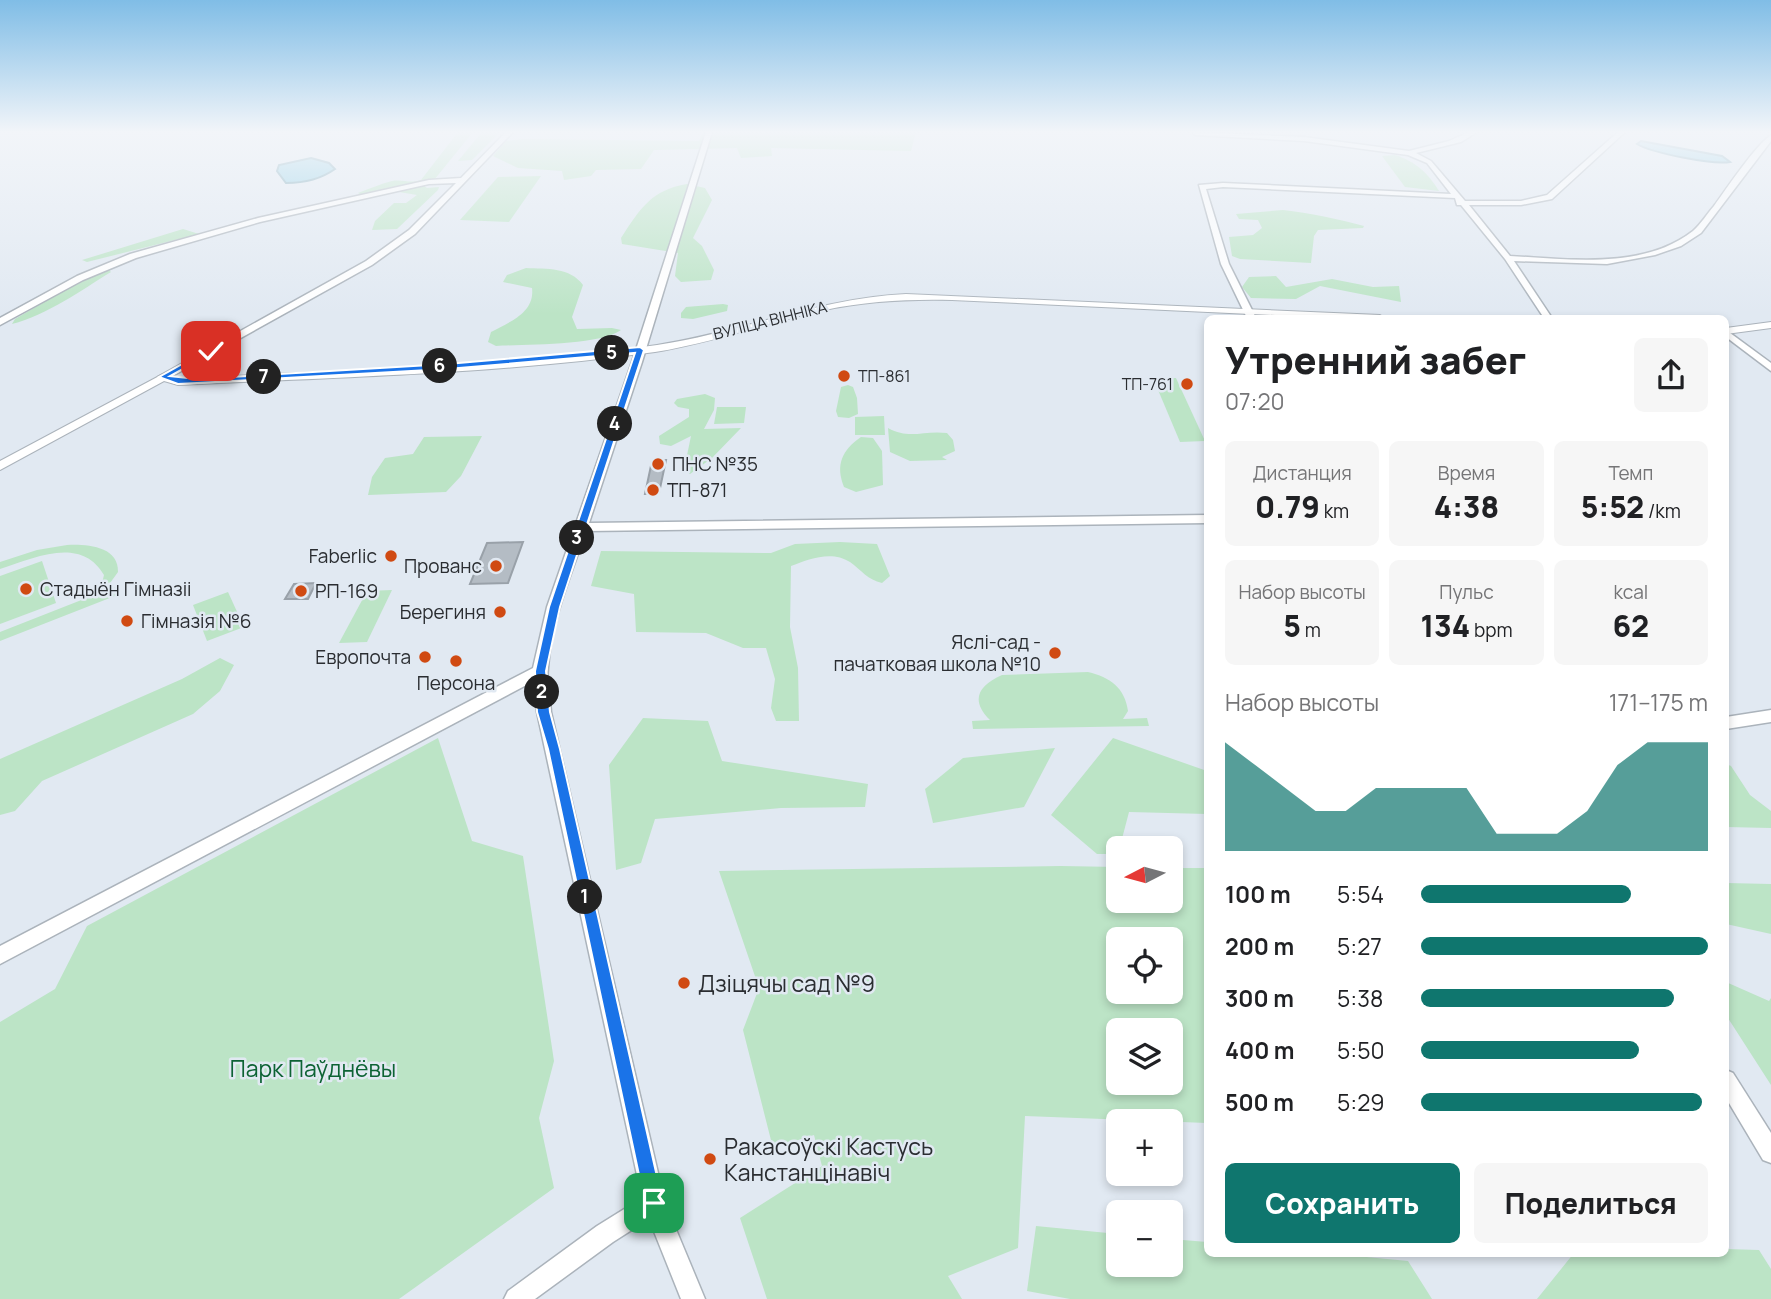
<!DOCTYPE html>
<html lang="ru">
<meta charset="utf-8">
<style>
:root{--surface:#fff;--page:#f6f6f6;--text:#202124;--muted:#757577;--accent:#0f766e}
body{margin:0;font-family:Manrope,sans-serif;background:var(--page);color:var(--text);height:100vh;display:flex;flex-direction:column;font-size:26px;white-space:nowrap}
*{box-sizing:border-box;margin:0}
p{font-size:23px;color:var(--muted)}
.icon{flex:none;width:38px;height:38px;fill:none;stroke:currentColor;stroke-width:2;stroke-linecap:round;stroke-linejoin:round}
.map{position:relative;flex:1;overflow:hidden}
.sheet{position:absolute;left:1204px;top:315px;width:525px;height:942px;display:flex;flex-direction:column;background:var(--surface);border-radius:10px;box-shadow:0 4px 10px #0003}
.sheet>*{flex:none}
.needle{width:46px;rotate:264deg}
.fabs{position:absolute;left:1106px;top:836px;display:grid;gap:14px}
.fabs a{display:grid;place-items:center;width:77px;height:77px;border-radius:10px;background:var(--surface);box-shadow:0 4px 10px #0003;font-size:35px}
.pin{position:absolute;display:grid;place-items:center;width:60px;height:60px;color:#fff;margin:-30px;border-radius:14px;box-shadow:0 4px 10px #0006}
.km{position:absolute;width:35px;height:35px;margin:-18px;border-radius:50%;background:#222;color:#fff;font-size:19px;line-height:35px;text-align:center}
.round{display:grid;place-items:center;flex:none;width:74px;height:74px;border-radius:10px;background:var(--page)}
.summary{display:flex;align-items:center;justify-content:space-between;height:119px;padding:0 21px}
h1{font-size:38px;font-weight:800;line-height:52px}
.stats{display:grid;grid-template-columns:repeat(3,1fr);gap:10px;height:119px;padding:7px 21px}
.stats div{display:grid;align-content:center;border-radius:10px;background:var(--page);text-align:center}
.stats b{font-size:30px;font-weight:800}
.stats small{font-size:19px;font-weight:400}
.stats p{font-size:19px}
.chart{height:196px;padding:14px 21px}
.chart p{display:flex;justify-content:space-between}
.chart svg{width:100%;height:126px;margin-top:7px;fill:var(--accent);opacity:.7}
.button{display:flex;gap:14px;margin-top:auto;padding:14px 21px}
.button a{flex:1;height:80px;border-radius:10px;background:var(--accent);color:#fff;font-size:28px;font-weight:800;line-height:80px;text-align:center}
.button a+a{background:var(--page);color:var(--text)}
ul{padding:0 21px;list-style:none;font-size:23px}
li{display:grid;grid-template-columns:112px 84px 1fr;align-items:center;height:52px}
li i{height:18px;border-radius:9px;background:var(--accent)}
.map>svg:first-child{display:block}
.green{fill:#bce4c6;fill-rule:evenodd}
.water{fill:#85cbe4;stroke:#6a9cae;stroke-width:2}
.building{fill:#b4bcc4;stroke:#99a1a9;stroke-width:2}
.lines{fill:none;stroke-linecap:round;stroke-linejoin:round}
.minor-casing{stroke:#abb3bb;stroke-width:3}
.tertiary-casing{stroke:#abb3bb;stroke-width:2}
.minor{fill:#fff;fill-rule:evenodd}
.tertiary{fill:#fff;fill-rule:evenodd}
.route{fill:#1a73e8;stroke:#fff;stroke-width:2}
.poi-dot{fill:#d04a12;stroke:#e1e9f2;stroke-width:2.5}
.labels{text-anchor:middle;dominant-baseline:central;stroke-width:5;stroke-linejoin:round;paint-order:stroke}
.far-street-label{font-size:16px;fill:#2a2d31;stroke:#e1e9f2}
.far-poi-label{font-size:16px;fill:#2a2d31;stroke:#e1e9f2;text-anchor:start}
.poi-label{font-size:19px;fill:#2a2d31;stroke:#e1e9f2;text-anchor:start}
.near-poi-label{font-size:23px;fill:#2a2d31;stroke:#e1e9f2;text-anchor:start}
.near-park-label{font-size:23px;fill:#0d6334;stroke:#e1e9f2}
</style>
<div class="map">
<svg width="1771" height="1299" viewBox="0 0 1771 1299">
<rect width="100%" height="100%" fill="#e1e9f2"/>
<!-- green -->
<g class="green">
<path d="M458,132H473L434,180L423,185L427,188L439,187L438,190L397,229L372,230L375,221L394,203H406L417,195L387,190L363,196L358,193C369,189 380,184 392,181C403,179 410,184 421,180Z"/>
<polygon points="482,132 500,132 472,160 458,161"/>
<polygon points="703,132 916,132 911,151 771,148 772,156 741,158 737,148 654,150 641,169 596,170 591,176 564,180 562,171 518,168 493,156 506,141 523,139 699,141"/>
<path d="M1395,155C1416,162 1427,172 1439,191L1405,187L1382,156Z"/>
<polygon points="541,176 509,222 460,220 498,177"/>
<path d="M687,184L705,188L712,200L693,238L702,246L714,270L711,280L681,282L675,276L678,253L622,244L621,238C640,209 651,190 687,184Z"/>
<path d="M1283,210C1309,213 1339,219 1364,226L1363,228L1318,230L1314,236L1311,263L1240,259L1232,256L1229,237L1253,235L1262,228L1258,220L1239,219L1236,214Z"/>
<polygon points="183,229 199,234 87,262 82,260"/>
<path d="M526,268C547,269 570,267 583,285L572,317L577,329L612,328L621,330C598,346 526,344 496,346L488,342L491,332C509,322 535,313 532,288L503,282L507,275Z"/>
<path d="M108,269L111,272C80,291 47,315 12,324L15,319L89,276Z"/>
<polygon points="1276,276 1286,287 1332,279 1373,287 1399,286 1401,302 1320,286 1296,299 1251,298 1242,287 1249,277"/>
<polygon points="723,304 728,305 727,311 693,319 681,318 681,313 686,307"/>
<polygon points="1153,378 1176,378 1205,441 1180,442"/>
<polygon points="848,385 853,387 857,398 858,414 849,418 838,417 836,411 841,387"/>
<polygon points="705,394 715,398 714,410 704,429 741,428 712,458 690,474 684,470 691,436 671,446 660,444 659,436 689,417 689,409 678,407 674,403 677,399"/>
<polygon points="717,407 746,407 744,423 714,424"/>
<polygon points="884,416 885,435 855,435 855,417"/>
<path d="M888,428C910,440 923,430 947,433L953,440L955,451L942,457L947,460L910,461L890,452Z"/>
<polygon points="482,436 461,476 446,492 368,495 372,477 385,458 413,454 424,437"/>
<path d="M861,437L873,438L882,451L883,485L856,492L844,487C835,465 842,450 861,437Z"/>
<path d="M840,542L877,544L890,576L882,583C868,580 861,570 850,562C832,550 808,559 791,566L790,627L798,668L799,721H776L771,708L775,679L766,648H743L706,633L636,632L634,594L591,586L601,551L771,553L795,544Z"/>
<path d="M67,545C86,544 119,546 118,572L105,590L118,586L120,594L0,641V632L84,599L102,583L104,575C81,535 34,558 0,569V562L37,550Z"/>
<polygon points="42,561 56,603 0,624 0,576"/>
<polygon points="392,590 367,642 339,643 367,591"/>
<polygon points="228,592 244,627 207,641 193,605"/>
<polygon points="220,658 234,665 220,691 193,714 42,781 15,811 0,815 0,759 182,679"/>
<path d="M1088,672C1110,677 1125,688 1128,711L1123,719L1147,718L1149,726L973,729L972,721L990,720C970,700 978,686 1002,675Z"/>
<polygon points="643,718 708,721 722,761 868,784 865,807 781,808 655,819 641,863 616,870 609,765"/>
<polygon points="438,738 472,841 523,856 554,1061 539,1118 554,1188 399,1299 0,1299 0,1022 55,989 87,926"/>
<polygon points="1113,738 1207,771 1207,814 1129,812 1118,854 1097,854 1051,815"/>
<polygon points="1055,748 1024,807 933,823 925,789 963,758"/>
<polygon points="1726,764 1731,766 1750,795 1771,811 1771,828 1726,827"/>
<path d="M1061,866L1118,867V901H1171V868H1207V1123L1025,1116L1018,1248L948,1276L962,1299H767L740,1218L822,1166L814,1135L773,1148L743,1030L759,988L719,871ZM1118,940H1171V992H1118ZM1118,1031H1171V1083H1118Z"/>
<polygon points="1726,883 1771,884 1771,934 1726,924"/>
<polygon points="1726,982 1769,1001 1771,998 1771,1085 1726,1015"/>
<polygon points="1036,1226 1118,1234 1118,1265 1171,1265 1171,1239 1207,1242 1208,1253 1325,1253 1408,1261 1432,1299 1070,1299 1027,1291"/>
<polygon points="1726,1249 1759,1250 1771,1269 1771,1299 1537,1299 1574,1253 1726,1253"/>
</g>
<!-- water -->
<g class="water">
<path d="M1641,141L1722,156L1730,162C1713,165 1652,153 1637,144Z"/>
<path d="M311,158L329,163L335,169C321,179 302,183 286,183L277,171L279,165Z"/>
</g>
<!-- building -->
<g class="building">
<polygon points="666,460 659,493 645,494 652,461"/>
<polygon points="523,542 508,583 470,584 487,543"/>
<polygon points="316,583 308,599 285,599 294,584"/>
</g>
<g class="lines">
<defs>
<g id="minor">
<polygon points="506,132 513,132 415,234 372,265 167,379 158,377 366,261 409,230 456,183 429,184 260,222 136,258 83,280 0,325 0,318 77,276 130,254 258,218 429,180 461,178"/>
<path d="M706,132H712L642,362L589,523L1208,515V523L586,531C571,575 551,621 548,668C546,682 550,698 551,712L665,1203L705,1299H681L649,1219L613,1242L535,1299H504L508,1291L597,1226L642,1198L537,712L534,681L0,964V946L533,668L547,607L632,362Z"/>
<path d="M1192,132L1304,137L1409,151L1449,141L1469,132H1477L1461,142L1416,153L1431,161L1465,201H1521L1547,195L1618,132H1625L1552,199L1521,205H1469L1510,256C1570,259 1643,270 1693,231C1701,224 1707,214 1714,206C1727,188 1755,146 1771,135V141L1701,233L1681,246L1655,255L1607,264L1514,261L1552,318H1544L1505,259L1461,205H1457L1455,198L1223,187L1206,189L1229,264L1256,318H1247L1221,264L1199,185L1223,183L1451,194L1427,163L1408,155L1304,141L1195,135Z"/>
<polygon points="1726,330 1771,363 1771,371 1726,337"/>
<polygon points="1771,710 1771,722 1726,729 1726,717"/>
<polygon points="1726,1070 1733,1073 1771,1133 1771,1163 1763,1160 1726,1098"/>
</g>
<g id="tertiary">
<path d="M906,294L1380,315L1385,318H1339L952,300C909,299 867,301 825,310C768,322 713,343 655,352C497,374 337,377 178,385L164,381L0,470V461L163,374L179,379C338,370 499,368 657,345C742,332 820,298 906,294Z"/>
<polygon points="1771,322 1771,328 1726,334 1726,328"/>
</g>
</defs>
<!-- minor casing -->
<use href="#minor" class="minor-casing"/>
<!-- tertiary casing -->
<use href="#tertiary" class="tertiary-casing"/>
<!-- minor -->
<use href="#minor" class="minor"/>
<!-- tertiary -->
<use href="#tertiary" class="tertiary"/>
</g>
<!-- sky -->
<linearGradient id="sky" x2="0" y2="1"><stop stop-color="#80bde6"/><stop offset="0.42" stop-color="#f2f5f9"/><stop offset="1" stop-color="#f2f5f9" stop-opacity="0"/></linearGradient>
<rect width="1771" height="314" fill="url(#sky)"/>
<!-- route -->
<polygon class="route" points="211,348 213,352 170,376 197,379 447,364 640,347 644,350 560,607 546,671 550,712 560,749 663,1203 661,1209 654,1212 648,1209 645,1203 548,749 537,712 535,671 549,607 635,353 447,369 197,383 178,384 159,377"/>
<!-- markers -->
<g class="poi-dot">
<circle cx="844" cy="376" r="7"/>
<circle cx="1187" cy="384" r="7"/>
<circle cx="658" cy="464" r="7"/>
<circle cx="653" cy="490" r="7"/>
<circle cx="391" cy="556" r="7"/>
<circle cx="496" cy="566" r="7"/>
<circle cx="26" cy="589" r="7"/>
<circle cx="301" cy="591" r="7"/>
<circle cx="500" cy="612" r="7"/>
<circle cx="127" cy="621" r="7"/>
<circle cx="1055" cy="653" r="7"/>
<circle cx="425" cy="657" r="7"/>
<circle cx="456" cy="661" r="7"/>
<circle cx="684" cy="983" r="7"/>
<circle cx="710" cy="1159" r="7"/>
</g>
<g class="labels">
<!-- far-street labels -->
<g class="far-street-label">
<text transform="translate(770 320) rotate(-14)">ВУЛІЦА ВІННІКА</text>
</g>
<!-- far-poi labels -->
<g class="far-poi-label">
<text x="858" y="376">ТП-861</text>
<text x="1173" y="384" text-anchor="end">ТП-761</text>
</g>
<!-- poi labels -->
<g class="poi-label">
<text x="672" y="464">ПНС №35</text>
<text x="667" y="490">ТП-871</text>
<text x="377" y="556" text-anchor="end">Faberlic</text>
<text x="482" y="566" text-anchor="end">Прованс</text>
<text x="40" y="589">Стадыён Гімназіі</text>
<text x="315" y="591">РП-169</text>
<text x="486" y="612" text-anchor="end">Берегиня</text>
<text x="141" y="621">Гімназія №6</text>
<text x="1041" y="642" text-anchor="end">Яслі-сад -<tspan x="1041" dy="22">пачатковая школа №10</tspan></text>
<text x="411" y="657" text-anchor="end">Европочта</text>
<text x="456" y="683" text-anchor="middle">Персона</text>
</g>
<!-- near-poi labels -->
<g class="near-poi-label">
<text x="698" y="983">Дзіцячы сад №9</text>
<text x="724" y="1146">Ракасоўскі Кастусь<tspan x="724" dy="26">Канстанцінавіч</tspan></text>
</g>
<!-- near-park labels -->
<g class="near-park-label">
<text x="313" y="1068">Парк Паўднёвы</text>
</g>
</g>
</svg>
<div class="fabs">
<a><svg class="needle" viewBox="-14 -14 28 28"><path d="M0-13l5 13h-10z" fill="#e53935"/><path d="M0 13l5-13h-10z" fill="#757577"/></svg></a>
<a><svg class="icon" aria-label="locate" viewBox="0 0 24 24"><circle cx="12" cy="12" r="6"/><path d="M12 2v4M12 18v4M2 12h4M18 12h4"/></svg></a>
<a><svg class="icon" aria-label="layers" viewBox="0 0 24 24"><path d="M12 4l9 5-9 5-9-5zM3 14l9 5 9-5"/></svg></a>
<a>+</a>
<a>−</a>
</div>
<div class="pin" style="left:654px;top:1203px;background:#1e9e55"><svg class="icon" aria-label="arrive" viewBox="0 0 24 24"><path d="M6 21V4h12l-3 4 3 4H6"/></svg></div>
<div class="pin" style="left:211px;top:351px;background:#d93025"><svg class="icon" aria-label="check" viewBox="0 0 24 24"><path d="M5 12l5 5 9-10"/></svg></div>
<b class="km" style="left:585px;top:897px">1</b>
<b class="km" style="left:542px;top:692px">2</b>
<b class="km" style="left:577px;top:538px">3</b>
<b class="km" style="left:615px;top:424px">4</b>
<b class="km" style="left:612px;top:353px">5</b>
<b class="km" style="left:440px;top:366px">6</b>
<b class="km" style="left:264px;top:377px">7</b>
<section class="sheet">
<div class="summary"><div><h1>Утренний забег</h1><p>07:20</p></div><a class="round"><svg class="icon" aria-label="share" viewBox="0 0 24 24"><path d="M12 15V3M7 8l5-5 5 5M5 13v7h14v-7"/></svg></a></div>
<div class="stats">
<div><p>Дистанция</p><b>0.79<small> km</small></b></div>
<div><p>Время</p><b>4:38</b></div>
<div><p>Темп</p><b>5:52<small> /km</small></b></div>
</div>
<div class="stats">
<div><p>Набор высоты</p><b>5<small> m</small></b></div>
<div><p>Пульс</p><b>134<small> bpm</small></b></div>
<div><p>kcal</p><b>62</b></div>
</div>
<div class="chart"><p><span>Набор высоты</span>171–175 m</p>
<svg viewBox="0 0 160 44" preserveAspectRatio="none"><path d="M0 44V6L10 14L20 22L30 30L40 30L50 22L60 22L70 22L80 22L90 38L100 38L110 38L120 30L130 14L140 6L150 6L160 6V44z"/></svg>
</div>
<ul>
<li><b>100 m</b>5:54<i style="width:73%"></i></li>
<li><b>200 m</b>5:27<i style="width:100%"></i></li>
<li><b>300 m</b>5:38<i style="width:88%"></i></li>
<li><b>400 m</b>5:50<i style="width:76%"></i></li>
<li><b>500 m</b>5:29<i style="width:98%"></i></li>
</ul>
<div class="button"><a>Сохранить</a><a>Поделиться</a></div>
</section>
</div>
